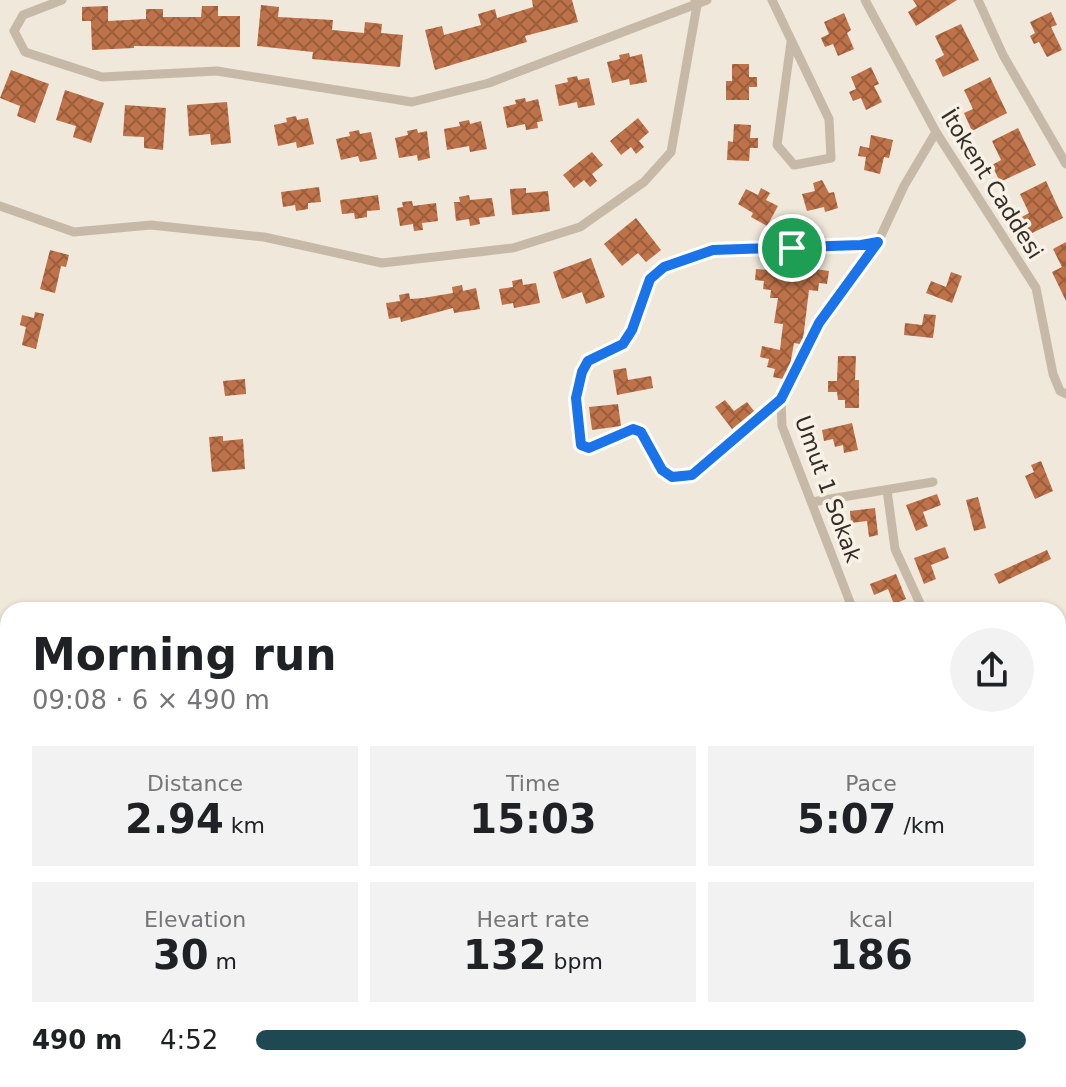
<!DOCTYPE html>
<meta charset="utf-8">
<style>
:root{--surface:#fff;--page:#f2f2f2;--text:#202124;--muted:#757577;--accent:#1f4952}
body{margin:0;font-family:"DejaVu Sans",sans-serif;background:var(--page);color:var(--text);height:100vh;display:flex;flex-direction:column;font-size:30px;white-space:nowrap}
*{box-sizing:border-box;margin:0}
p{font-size:26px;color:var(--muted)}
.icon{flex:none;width:44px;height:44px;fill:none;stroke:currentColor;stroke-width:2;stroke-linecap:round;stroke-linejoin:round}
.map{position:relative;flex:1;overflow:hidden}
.drawer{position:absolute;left:0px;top:602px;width:1066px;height:486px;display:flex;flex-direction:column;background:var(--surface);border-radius:24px 24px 0 0;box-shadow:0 2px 6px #0004}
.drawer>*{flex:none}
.pin{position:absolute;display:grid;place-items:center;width:68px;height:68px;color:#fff;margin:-34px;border:4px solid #fff;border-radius:50%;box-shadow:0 2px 8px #0007}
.round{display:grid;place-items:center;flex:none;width:84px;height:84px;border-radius:42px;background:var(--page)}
.overview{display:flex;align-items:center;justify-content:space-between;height:136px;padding:0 32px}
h1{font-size:44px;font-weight:600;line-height:60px}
.stats{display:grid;grid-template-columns:repeat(3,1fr);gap:12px;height:136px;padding:8px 32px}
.stats div{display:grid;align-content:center;border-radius:0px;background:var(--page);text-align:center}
.stats b{font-size:40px;font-weight:600}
.stats small{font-size:22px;font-weight:400}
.stats p{font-size:22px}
ul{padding:0 32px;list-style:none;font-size:26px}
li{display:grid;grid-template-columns:128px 96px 1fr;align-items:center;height:60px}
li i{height:20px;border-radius:10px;background:var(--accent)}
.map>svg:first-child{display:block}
.building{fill:url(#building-cross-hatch)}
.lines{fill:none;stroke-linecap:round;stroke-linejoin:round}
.street{stroke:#c7b9a7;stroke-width:9}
.route-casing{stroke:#fff;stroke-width:16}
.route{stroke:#1a73e8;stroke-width:10}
.labels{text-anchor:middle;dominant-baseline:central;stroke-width:7;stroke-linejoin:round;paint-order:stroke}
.street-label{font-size:22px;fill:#332c27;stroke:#f8f1e6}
</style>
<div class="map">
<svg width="1066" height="1087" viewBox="0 0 1066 1087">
<defs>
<pattern id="building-cross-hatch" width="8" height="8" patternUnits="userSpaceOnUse" patternTransform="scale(2)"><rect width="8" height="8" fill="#be7249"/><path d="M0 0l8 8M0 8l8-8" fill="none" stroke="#9b5e3d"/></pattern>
</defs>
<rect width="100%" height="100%" fill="#f0e8da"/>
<!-- building -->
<g class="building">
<polygon points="532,0 572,0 578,22 525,36 527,42 435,70 425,30 442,26 444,35 481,25 478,14 495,9 497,18 533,7"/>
<polygon points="913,0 957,0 916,26 908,12 917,6"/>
<polygon points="261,5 279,7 278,17 333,20 332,30 364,33 365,22 382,24 381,33 403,35 400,67 312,59 313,52 257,46"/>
<polygon points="108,6 108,21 146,19 146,9 163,9 163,17 201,17 202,6 218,6 218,16 240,16 240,47 134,46 134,48 92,50 91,21 82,21 82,7"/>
<polygon points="1051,12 1057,25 1051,27 1062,50 1047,57 1039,42 1034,44 1030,36 1035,33 1030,22"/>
<polygon points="844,13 851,30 847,33 854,49 838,56 833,44 825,47 821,38 829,34 824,22"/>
<polygon points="961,24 979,60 943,77 935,60 944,55 935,36"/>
<polygon points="629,53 630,57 642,54 647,82 630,85 629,79 612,83 607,62 620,59 619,55"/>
<polygon points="732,64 749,64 749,77 757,77 757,87 749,87 749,100 726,100 726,81 732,81"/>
<polygon points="871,67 879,84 874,86 882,102 866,110 861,98 853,101 849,92 856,89 851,77"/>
<polygon points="11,70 49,84 35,123 17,116 20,106 0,98"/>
<polygon points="577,76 578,80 589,78 595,105 578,108 577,102 559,106 555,85 568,82 567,78"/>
<polygon points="990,77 1007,113 972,131 964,113 973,109 964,90"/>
<polygon points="65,90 104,103 91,143 73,137 76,126 56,120"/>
<polygon points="525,98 526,102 538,99 543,121 537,122 538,128 526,130 525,124 507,128 503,107 516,104 515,100"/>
<polygon points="227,102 231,143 211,145 210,134 189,136 187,105"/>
<polygon points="125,105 166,108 163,150 144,148 144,137 123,136"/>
<polygon points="296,116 297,120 308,118 314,144 297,148 296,142 278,146 274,125 287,122 286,118"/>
<polygon points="638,118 649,132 639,141 644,147 636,154 631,147 621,155 610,141"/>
<polygon points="469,120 470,124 481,121 487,149 470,152 469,146 447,150 444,129 460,126 459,122"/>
<polygon points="734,124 751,125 750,138 758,138 758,148 750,148 749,161 727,160 728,141 733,142"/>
<polygon points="1018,128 1036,165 1000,182 992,165 1001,160 992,141"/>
<polygon points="417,129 418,133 427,131 430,158 418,161 417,155 399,158 395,138 408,135 407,131"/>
<polygon points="359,130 360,134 371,132 377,159 360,162 358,156 341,160 336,139 350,136 349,132"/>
<polygon points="871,135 893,140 889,158 884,157 880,174 864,170 866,157 858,156 860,146 869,148"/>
<polygon points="592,152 603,165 592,174 597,181 590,187 584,180 574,188 563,175"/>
<polygon points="822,180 829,193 834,192 838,208 825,212 824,207 807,211 802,194 815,191 813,183"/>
<polygon points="1046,181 1063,218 1028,235 1020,218 1029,213 1020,194"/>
<polygon points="319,187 321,202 308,203 308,209 296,211 295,205 283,207 281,192"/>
<polygon points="526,188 526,193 548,191 550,211 512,215 510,189"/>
<polygon points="761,188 770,193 766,200 778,206 767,226 751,217 753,213 738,204 746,189 758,195"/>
<polygon points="378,195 380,210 367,211 367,217 355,219 354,213 342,214 340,200"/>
<polygon points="469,195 470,200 492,198 495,216 479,218 480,224 470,226 469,219 456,221 454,202 460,202 459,197"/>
<polygon points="412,201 413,206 436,203 438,221 422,223 423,230 414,231 413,224 400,226 397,208 403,207 402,202"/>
<polygon points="636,218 661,250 646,262 638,253 622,266 604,244"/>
<polygon points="1066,242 1066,301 1052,272 1062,267 1053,249"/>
<polygon points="50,250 69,255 66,267 61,266 55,293 40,289"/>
<polygon points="591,258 605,297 586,304 582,292 562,299 553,272"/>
<polygon points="801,267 829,271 827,284 819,283 818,291 809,290 803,339 800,344 794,343 790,365 783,379 773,377 775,369 767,367 769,359 760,357 762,346 780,350 783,324 774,323 778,298 770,298 771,290 763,289 764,281 755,280 756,269 801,273"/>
<polygon points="951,272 962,276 952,303 926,293 931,281 946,287"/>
<polygon points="522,279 523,285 536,283 540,303 514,308 513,303 502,305 499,289 513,287 512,281"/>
<polygon points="462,285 463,291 476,288 480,309 454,313 453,308 401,322 400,317 389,319 386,303 400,301 399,295 409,293 410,299 423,298 453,293 452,287"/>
<polygon points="35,312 44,314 36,349 22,345 26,327 20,325 22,315 34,318"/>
<polygon points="924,314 936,315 933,338 904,335 905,323 922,325"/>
<polygon points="838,356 856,356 855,380 859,380 859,408 845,408 845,400 838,400 837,392 828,392 828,381 837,381"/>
<polygon points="626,368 628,380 651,376 653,388 617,395 613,370"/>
<polygon points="245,379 246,394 225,396 223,381"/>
<polygon points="725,400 734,411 747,402 754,411 732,429 715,407"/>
<polygon points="618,404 621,426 592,430 589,407"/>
<polygon points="852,423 858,450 844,453 843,445 835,447 833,439 824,441 822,430"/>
<polygon points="223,436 223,441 243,439 245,469 212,472 209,437"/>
<polygon points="1041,461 1053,491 1035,499 1025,476 1034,472 1031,465"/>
<polygon points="937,494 941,505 923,512 928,526 916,531 906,505"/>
<polygon points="978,497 986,528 974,531 966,500"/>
<polygon points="875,508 878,535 869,537 867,521 851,523 850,511"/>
<polygon points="945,547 949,558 931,565 936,579 924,584 914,558"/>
<polygon points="1047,550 1051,559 999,584 994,574"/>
<polygon points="896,574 906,599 894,604 888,589 874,595 870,584"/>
</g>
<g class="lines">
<!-- street -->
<g class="street">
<polyline points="62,0 23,15 14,31 25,52 102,77 217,71 412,102 489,83 707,0"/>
<polyline points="772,0 829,119 831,158 794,165 777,145 791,42"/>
<polyline points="865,0 936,132 1036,288 1053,374 1060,391 1066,394"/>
<polyline points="978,0 1003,55 1066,164"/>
<polyline points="0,206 74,232 151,225 264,237 382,263 513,248 580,227 644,182 671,152 697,5 695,0"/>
<path d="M781,399L692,475C648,487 661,441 633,429L589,448L581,445L576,398L582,372L588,361L623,344L632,330L650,279L664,267L713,250L861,245L878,242"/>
<polyline points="887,490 895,549 923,610"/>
<polyline points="812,502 933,482"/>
<polyline points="853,610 782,426 781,399 819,323 878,242 904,186 936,132"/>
<polyline points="1058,798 1066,788"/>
<polyline points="1058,866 1066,874"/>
<polyline points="1058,1079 1064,1087"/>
</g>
</g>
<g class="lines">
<defs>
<polygon id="route" points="878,242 819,323 781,399 692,475 672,477 662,470 641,432 633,429 589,448 581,445 576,398 582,372 588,361 623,344 632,330 650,279 664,267 713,250 861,245"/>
</defs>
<!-- route casing -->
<use href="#route" class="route-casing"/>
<!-- route -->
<use href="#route" class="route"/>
</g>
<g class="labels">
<!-- street labels -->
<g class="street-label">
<text transform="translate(992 184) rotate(58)">İtokent Caddesi</text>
<text transform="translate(828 489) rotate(70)">Umut 1 Sokak</text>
</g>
</g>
</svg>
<div class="pin" style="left:792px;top:248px;background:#1e9e55"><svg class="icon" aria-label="arrive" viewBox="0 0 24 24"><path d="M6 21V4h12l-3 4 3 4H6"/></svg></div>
<section class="drawer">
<div class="overview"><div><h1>Morning run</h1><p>09:08 · 6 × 490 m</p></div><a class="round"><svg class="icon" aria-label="share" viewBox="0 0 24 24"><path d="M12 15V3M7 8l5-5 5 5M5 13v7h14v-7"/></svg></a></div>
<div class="stats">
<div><p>Distance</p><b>2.94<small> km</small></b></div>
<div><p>Time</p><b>15:03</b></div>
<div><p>Pace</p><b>5:07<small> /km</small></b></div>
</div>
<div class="stats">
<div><p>Elevation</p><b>30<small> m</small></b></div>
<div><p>Heart rate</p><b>132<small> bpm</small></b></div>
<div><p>kcal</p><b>186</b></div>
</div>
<ul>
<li><b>490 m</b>4:52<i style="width:99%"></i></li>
</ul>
</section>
</div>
